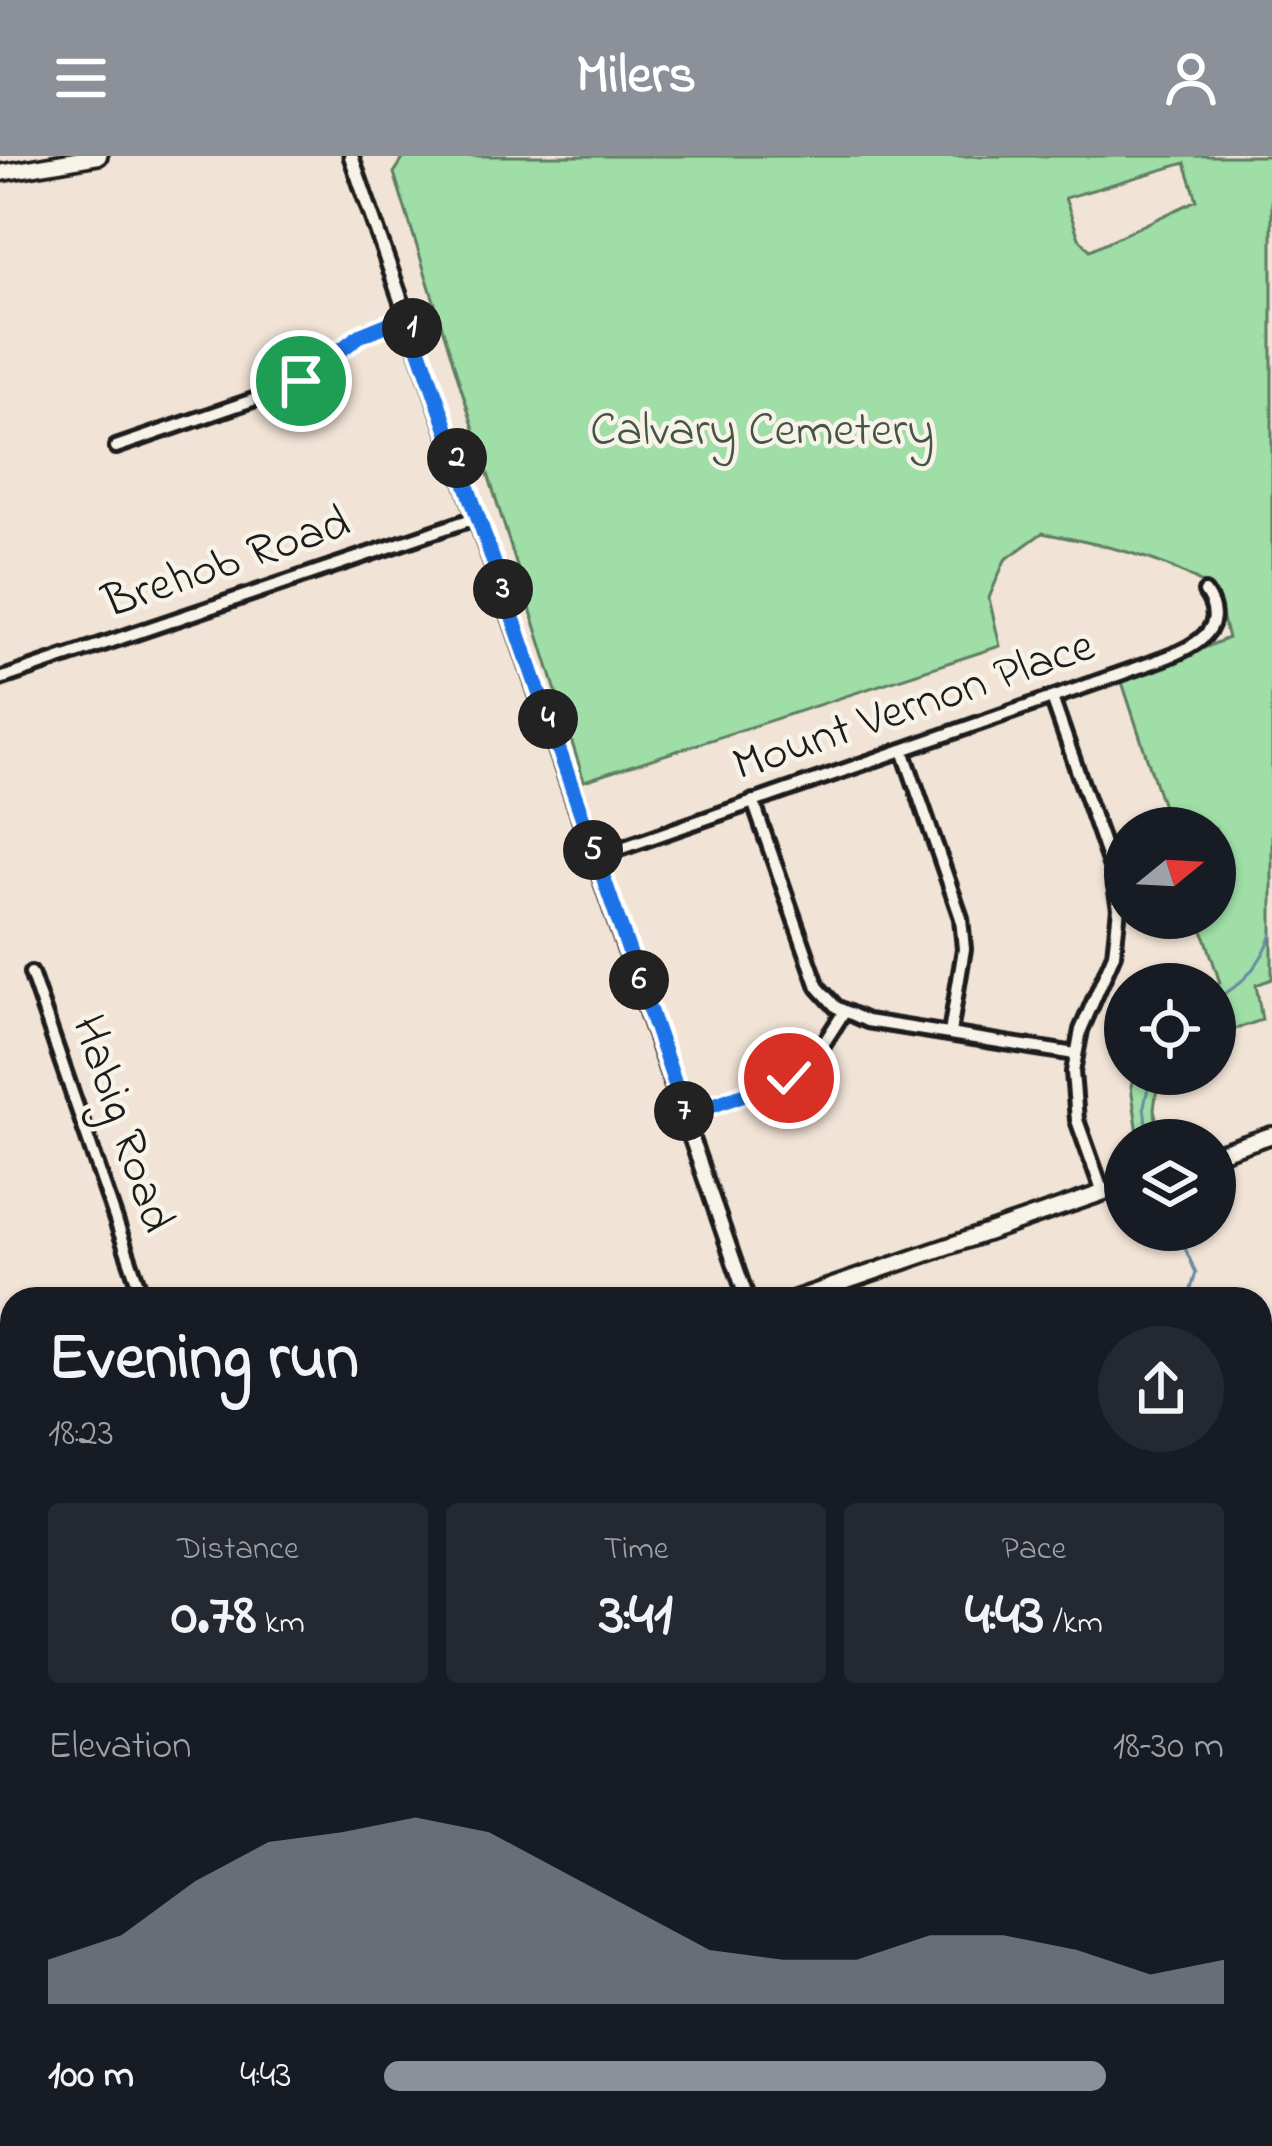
<!DOCTYPE html>
<meta charset="utf-8">
<style>
:root{--surface:#171b24;--page:#242831;--text:#f1f3f6;--muted:#9ea1a6;--accent:#8c9099}
body{margin:0;font-family:"Indie Flower",sans-serif;background:var(--page);color:var(--text);height:100vh;display:flex;flex-direction:column;font-size:45px;white-space:nowrap}
*{box-sizing:border-box;margin:0}
p{font-size:39px;color:var(--muted)}
.icon{flex:none;width:66px;height:66px;fill:none;stroke:currentColor;stroke-width:2;stroke-linecap:round;stroke-linejoin:round}
.map{position:relative;flex:1;overflow:hidden}
.panel{position:absolute;left:0px;top:1131px;width:1272px;height:861px;display:flex;flex-direction:column;background:var(--surface);border-radius:36px 36px 0 0;box-shadow:0 3px 9px #0004}
.panel>*{flex:none}
.needle{width:78px;rotate:72deg}
.tools{position:absolute;left:1104px;top:651px;display:grid;gap:24px}
.tools a{display:grid;place-items:center;width:132px;height:132px;border-radius:50%;background:var(--surface);box-shadow:0 3px 9px #0004;font-size:60px}
.pin{position:absolute;display:grid;place-items:center;width:102px;height:102px;color:#fff;margin:-51px;border:6px solid #fff;border-radius:50%;box-shadow:0 3px 12px #0007}
.km{position:absolute;width:60px;height:60px;margin:-30px;border-radius:50%;background:#222;color:#fff;font-size:33px;line-height:60px;text-align:center}
.round{display:grid;place-items:center;flex:none;width:126px;height:126px;border-radius:63px;background:var(--page)}
.head{display:flex;align-items:center;justify-content:space-between;height:204px;padding:0 48px}
h1{font-size:66px;font-weight:800;line-height:90px}
.metrics{display:grid;grid-template-columns:repeat(3,1fr);gap:18px;height:204px;padding:12px 48px}
.metrics div{display:grid;align-content:center;border-radius:12px;background:var(--page);text-align:center}
.metrics b{font-size:60px;font-weight:800}
.metrics small{font-size:33px;font-weight:400}
.metrics p{font-size:33px}
.chart{height:336px;padding:24px 48px}
.chart p{display:flex;justify-content:space-between}
.chart svg{width:100%;height:216px;margin-top:12px;fill:var(--accent);opacity:.7}
ul{padding:0 48px;list-style:none;font-size:39px}
li{display:grid;grid-template-columns:192px 144px 1fr;align-items:center;height:90px}
li i{height:30px;border-radius:15px;background:var(--accent)}
header{display:flex;justify-content:space-between;align-items:center;height:156px;padding:0 48px;background:var(--accent);color:#fff;font-size:54px;font-weight:800}
.map>svg:first-child{display:block}
.green{fill:#9fdea7;stroke:#5e7d62;stroke-width:3;fill-rule:evenodd}
.lines{fill:none;stroke-linecap:round;stroke-linejoin:round}
.stream{stroke:#688ca2;stroke-width:3}
.minor-casing{stroke:#1c1c1c;stroke-width:20}
.tertiary-casing{stroke:#1c1c1c;stroke-width:21}
.secondary-casing{stroke:#1c1c1c;stroke-width:22}
.minor{stroke:#f7f3e8;stroke-width:10}
.tertiary{stroke:#f7f3e8;stroke-width:12}
.secondary{stroke:#f7f3e8;stroke-width:14}
.route-casing{stroke:#fff;stroke-width:24}
.route{stroke:#1a73e8;stroke-width:15}
.labels{text-anchor:middle;dominant-baseline:central;stroke-width:9;stroke-linejoin:round;paint-order:stroke}
.park-label{font-size:48px;fill:#435646;stroke:#f7f3e8}
.street-label{font-size:48px;fill:#1c1c1c;stroke:#f7f3e8}
</style>
<header><svg class="icon" aria-label="menu" viewBox="0 0 24 24"><path d="M4 6h16M4 12h16M4 18h16"/></svg>Milers<svg class="icon" aria-label="person" viewBox="0 0 24 24"><circle cx="12" cy="8" r="4"/><path d="M4 21q1-7 8-7t8 7"/></svg></header>
<div class="map">
<svg width="1272" height="1990" viewBox="0 0 1272 1990">
<rect width="100%" height="100%" fill="#f1e3d6"/>
<filter id="ink" filterUnits="userSpaceOnUse"><feTurbulence type="fractalNoise" baseFrequency=".00833" numOctaves="2"/><feDisplacementMap in="SourceGraphic" scale="24" xChannelSelector="R" yChannelSelector="G"/><feConvolveMatrix kernelMatrix="1 2 1 2 8 2 1 2 1" color-interpolation-filters="sRGB"/></filter>
<g filter="url(#ink)">
<!-- green -->
<g class="green">
<path d="M405,0H1272V823L1256,829L1262,864L1215,880V829L1220,827L1199,762H1215V672H1170L1122,526L1228,482L1216,436C1164,400 1103,389 1042,377L1005,404L989,442L1000,490L584,625L394,17ZM1185,7L1197,44L1090,94L1079,82L1065,42Z"/>
<polygon points="1134,918 1159,918 1154,953 1161,984 1139,984 1131,930"/>
</g>
<g class="lines">
<!-- stream -->
<g class="stream">
<path d="M1215,843C1242,830 1262,807 1272,778"/>
<polyline points="1148,984 1144,950 1151,918"/>
<polyline points="1177,1074 1196,1117 1188,1143"/>
<polyline points="824,1980 829,1990"/>
</g>
<defs>
<g id="minor">
<polyline points="116,291 288,232 359,180 408,160"/>
<polyline points="0,523 478,361"/>
<polyline points="1052,542 1112,714 1119,752 1114,798 1081,874 1073,916 1077,964 1103,1037"/>
<polyline points="903,594 961,762 964,793 950,877"/>
<polyline points="753,645 818,831 836,851 867,865 1075,898"/>
<path d="M596,701L1126,516C1161,502 1240,486 1205,436"/>
<polyline points="31,817 143,1143"/>
<polyline points="686,959 798,918 815,901 844,856"/>
<polyline points="1260,1281 1272,1277"/>
<polyline points="1260,1585 1272,1581"/>
<polyline points="0,1696 12,1731"/>
<polyline points="1265,1775 1272,1793"/>
<polyline points="1260,1873 1272,1869"/>
<polyline points="244,1980 247,1990"/>
<polyline points="444,1980 447,1990"/>
<polyline points="513,1980 517,1990"/>
<polyline points="70,1990 99,1980"/>
<polyline points="629,1990 657,1980"/>
</g>
<g id="tertiary">
<polyline points="351,0 747,1143"/>
<polyline points="1040,1980 1043,1990"/>
</g>
<g id="secondary">
<polyline points="0,17 99,0"/>
<polyline points="1215,998 1272,979"/>
<polyline points="795,1143 1125,1029"/>
<polyline points="0,1414 12,1410"/>
</g>
</defs>
<!-- minor casing -->
<use href="#minor" class="minor-casing"/>
<!-- tertiary casing -->
<use href="#tertiary" class="tertiary-casing"/>
<!-- secondary casing -->
<use href="#secondary" class="secondary-casing"/>
<!-- minor -->
<use href="#minor" class="minor"/>
<!-- tertiary -->
<use href="#tertiary" class="tertiary"/>
<!-- secondary -->
<use href="#secondary" class="secondary"/>
</g>
</g>
<g class="lines" filter="url(#ink)">
<defs>
<polyline id="route" points="301,225 359,180 408,160 686,959 789,922"/>
</defs>
<!-- route casing -->
<use href="#route" class="route-casing"/>
<!-- route -->
<use href="#route" class="route"/>
</g>
<g class="labels">
<!-- park labels -->
<g class="park-label">
<text x="762" y="276">Calvary Cemetery</text>
</g>
<!-- street labels -->
<g class="street-label">
<text transform="translate(227 408) rotate(-19)">Brehob Road</text>
<text transform="translate(914 551) rotate(-19)">Mount Vernon Place</text>
<text transform="translate(121 968) rotate(71)">Habig Road</text>
</g>
</g>
</svg>
<div class="tools">
<a><svg class="needle" viewBox="-14 -14 28 28"><path d="M0-13l5 13h-10z" fill="#e53935"/><path d="M0 13l5-13h-10z" fill="#9ea1a6"/></svg></a>
<a><svg class="icon" aria-label="locate" viewBox="0 0 24 24"><circle cx="12" cy="12" r="6"/><path d="M12 2v4M12 18v4M2 12h4M18 12h4"/></svg></a>
<a><svg class="icon" aria-label="layers" viewBox="0 0 24 24"><path d="M12 4l9 5-9 5-9-5zM3 14l9 5 9-5"/></svg></a>
</div>
<div class="pin" style="left:301px;top:225px;background:#1e9e55"><svg class="icon" aria-label="arrive" viewBox="0 0 24 24"><path d="M6 21V4h12l-3 4 3 4H6"/></svg></div>
<div class="pin" style="left:789px;top:922px;background:#d93025"><svg class="icon" aria-label="check" viewBox="0 0 24 24"><path d="M5 12l5 5 9-10"/></svg></div>
<b class="km" style="left:412px;top:172px">1</b>
<b class="km" style="left:457px;top:302px">2</b>
<b class="km" style="left:503px;top:433px">3</b>
<b class="km" style="left:548px;top:563px">4</b>
<b class="km" style="left:593px;top:694px">5</b>
<b class="km" style="left:639px;top:824px">6</b>
<b class="km" style="left:684px;top:955px">7</b>
<section class="panel">
<div class="head"><div><h1>Evening run</h1><p>18:23</p></div><a class="round"><svg class="icon" aria-label="share" viewBox="0 0 24 24"><path d="M12 15V3M7 8l5-5 5 5M5 13v7h14v-7"/></svg></a></div>
<div class="metrics">
<div><p>Distance</p><b>0.78<small> km</small></b></div>
<div><p>Time</p><b>3:41</b></div>
<div><p>Pace</p><b>4:43<small> /km</small></b></div>
</div>
<div class="chart"><p><span>Elevation</span>18–30 m</p>
<svg viewBox="0 0 160 44" preserveAspectRatio="none"><path d="M0 44V35L10 30L20 19L30 11L40 9L50 6L60 9L70 17L80 25L90 33L100 35L110 35L120 30L130 30L140 33L150 38L160 35V44z"/></svg>
</div>
<ul>
<li><b>100 m</b>4:43<i style="width:86%"></i></li>
</ul>
</section>
</div>
